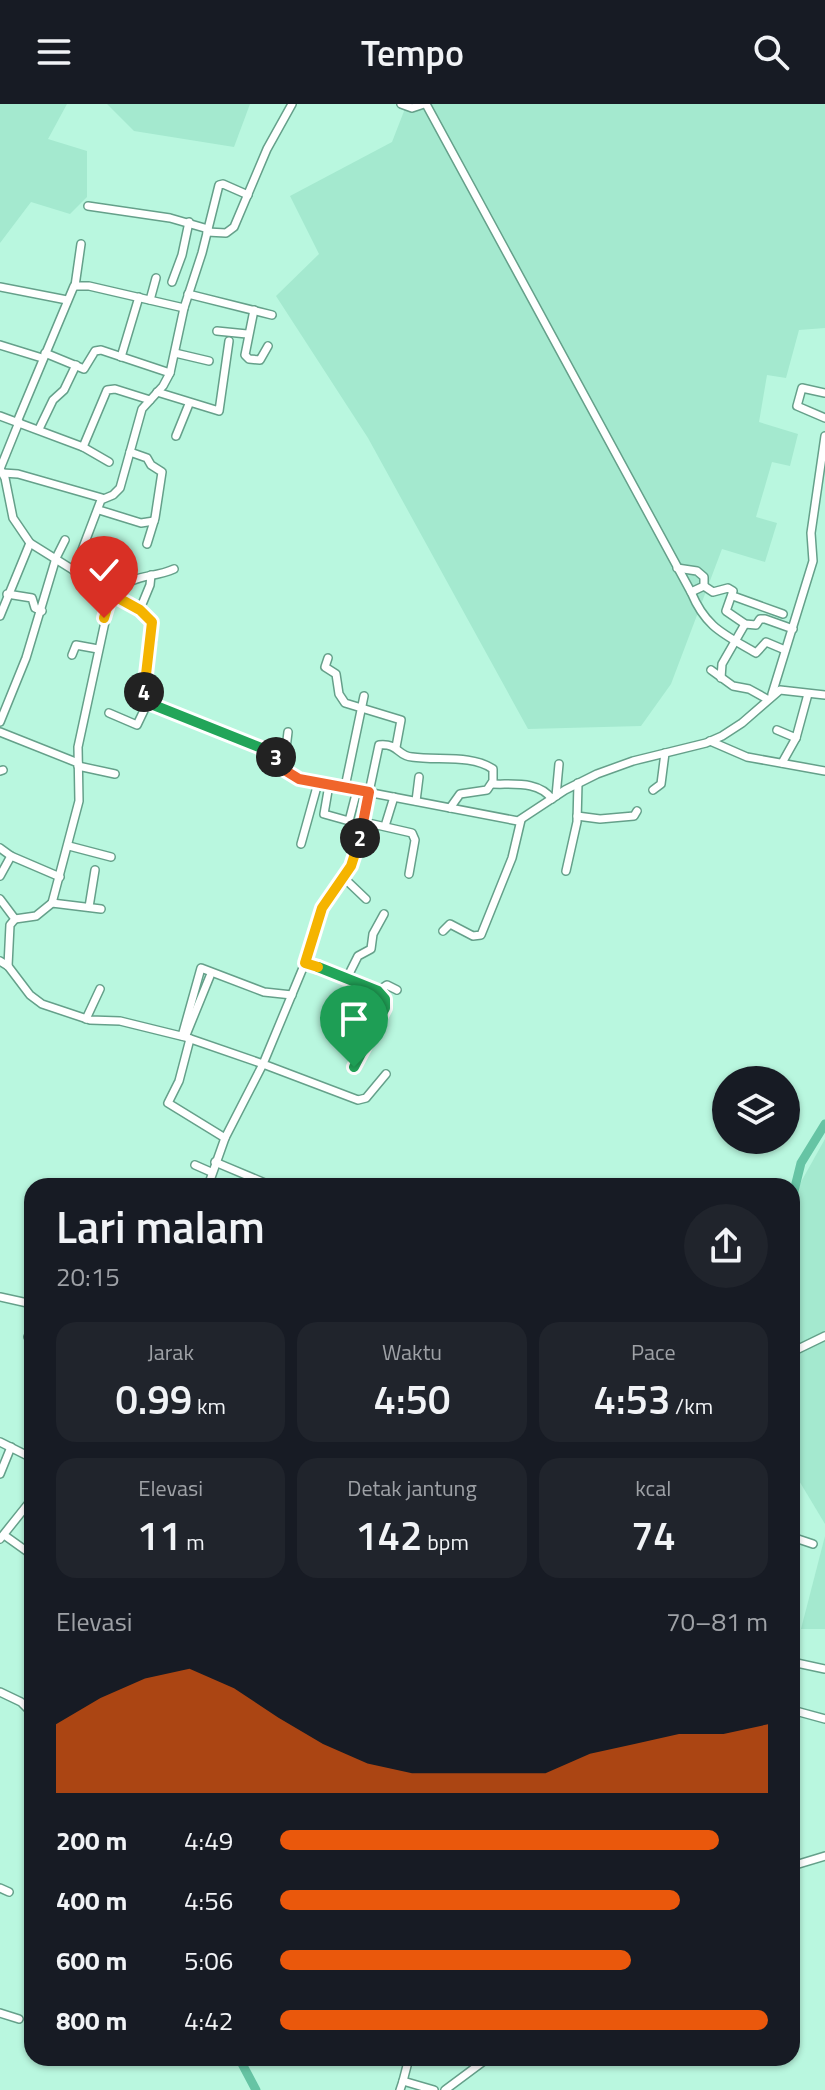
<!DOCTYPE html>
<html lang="id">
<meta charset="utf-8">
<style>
:root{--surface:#171b24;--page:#20242c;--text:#f1f3f6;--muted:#9ea1a6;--accent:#ea580c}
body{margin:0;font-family:"Titillium Web",sans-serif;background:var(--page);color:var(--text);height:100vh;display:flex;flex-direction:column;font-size:30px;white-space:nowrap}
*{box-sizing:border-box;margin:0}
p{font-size:26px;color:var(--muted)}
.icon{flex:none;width:44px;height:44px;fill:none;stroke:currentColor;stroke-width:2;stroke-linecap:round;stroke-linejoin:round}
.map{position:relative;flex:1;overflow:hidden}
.details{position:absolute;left:24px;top:1074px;width:776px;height:888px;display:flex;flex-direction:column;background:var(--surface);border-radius:24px;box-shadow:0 2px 6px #0004}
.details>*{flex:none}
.buttons{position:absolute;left:712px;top:962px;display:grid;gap:16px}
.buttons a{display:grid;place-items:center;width:88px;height:88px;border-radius:50%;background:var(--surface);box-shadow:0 2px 6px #0004;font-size:40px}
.pin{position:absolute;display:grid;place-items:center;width:68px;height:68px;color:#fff;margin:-82px -34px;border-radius:50% 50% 50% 0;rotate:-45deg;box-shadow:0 0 8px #0007}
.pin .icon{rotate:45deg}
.km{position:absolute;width:40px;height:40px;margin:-20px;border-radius:50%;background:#222;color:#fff;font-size:22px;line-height:40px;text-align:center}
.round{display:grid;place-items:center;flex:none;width:84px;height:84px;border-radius:42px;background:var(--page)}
.overview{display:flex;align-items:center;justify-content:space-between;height:136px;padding:0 32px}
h1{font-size:44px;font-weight:600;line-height:60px}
.stats{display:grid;grid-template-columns:repeat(3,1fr);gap:12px;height:136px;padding:8px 32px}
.stats div{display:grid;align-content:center;border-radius:20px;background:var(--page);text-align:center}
.stats b{font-size:40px;font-weight:600}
.stats small{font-size:22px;font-weight:400}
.stats p{font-size:22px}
.chart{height:224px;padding:16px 32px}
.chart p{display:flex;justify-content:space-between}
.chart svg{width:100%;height:144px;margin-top:8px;fill:var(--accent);opacity:.7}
ul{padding:0 32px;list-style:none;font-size:26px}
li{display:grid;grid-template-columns:128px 96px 1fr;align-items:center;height:60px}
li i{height:20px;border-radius:10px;background:var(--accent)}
header{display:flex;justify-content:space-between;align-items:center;height:104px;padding:0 32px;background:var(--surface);font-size:36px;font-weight:600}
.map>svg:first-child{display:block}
.built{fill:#a4e9cf}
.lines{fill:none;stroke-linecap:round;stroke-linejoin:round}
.river{stroke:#66c4a4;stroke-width:9}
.minor-casing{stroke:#65a08a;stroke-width:10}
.minor{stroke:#fff;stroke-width:7}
.split-1-casing{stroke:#fff;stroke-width:16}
.split-2-casing{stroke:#fff;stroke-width:16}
.split-3-casing{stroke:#fff;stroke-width:16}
.split-4-casing{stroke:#fff;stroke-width:16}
.split-5-casing{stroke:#fff;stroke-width:16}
.split-1{stroke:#22a559;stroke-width:10}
.split-2{stroke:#f5b400;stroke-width:10}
.split-3{stroke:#f0652b;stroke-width:10}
.split-4{stroke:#22a559;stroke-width:10}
.split-5{stroke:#f5b400;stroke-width:10}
</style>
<header><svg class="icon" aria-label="menu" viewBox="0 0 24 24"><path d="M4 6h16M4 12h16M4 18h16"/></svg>Tempo<svg class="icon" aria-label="search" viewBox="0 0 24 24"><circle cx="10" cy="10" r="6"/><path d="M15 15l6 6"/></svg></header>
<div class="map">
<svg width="825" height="1986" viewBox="0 0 825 1986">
<rect width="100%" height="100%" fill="#b9f7df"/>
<!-- built -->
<g class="built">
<polygon points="0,0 67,0 48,35 87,47 87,93 70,110 31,98 0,139"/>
<polygon points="107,0 250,0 234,43 134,27"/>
<polygon points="403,0 825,0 825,224 799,226 786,274 767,271 759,318 798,330 790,362 772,358 756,413 777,419 765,458 722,445 671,580 641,622 528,625 368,334 276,192 319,150 290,92 392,38 406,2"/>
<polygon points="825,1035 825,1420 792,1365 792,1099 802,1076"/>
<polygon points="825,1432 825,1525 801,1525"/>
</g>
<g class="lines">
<!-- river -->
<g class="river">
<polyline points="792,1095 801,1059 825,1020"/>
<polyline points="239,1954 256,1986"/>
</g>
<defs>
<g id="minor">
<polyline points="401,0 412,4 424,0"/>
<path d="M426,0L691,488C706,524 724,530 756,549L766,538L785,546"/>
<polyline points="88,102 170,114 208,125"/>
<polyline points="207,128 226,129 234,123 267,45 292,0"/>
<polyline points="172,178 182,151 189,118"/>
<polyline points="75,182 81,140"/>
<polyline points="0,183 67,196"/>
<polyline points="188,190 272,211"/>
<polyline points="150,196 156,174"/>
<polyline points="254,206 245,251 249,255 260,256 268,242"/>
<polyline points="217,227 247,230"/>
<polyline points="0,241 42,254"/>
<polyline points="45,249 84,265 95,247 101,246 170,269"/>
<polyline points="175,249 209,257"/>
<polyline points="121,253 139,193"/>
<polyline points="157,288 219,307 229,237"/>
<polyline points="825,289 802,284 797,302 825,314"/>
<polyline points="0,312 83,343 109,358"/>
<polyline points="17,318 74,182 89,182 184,204"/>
<polyline points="39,325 53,296 64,286 76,261"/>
<polyline points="176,332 189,300"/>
<polyline points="83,343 107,286 115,285 150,296"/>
<polyline points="130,348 147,354 151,361 162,368 155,414 147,440"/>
<path d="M0,365L5,374L13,414L30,439L150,514C161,540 137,570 146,596L269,647C281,655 285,668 299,675L518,717L565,686L597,670L633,657L706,639L722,632L742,619L780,586L825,591"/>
<polyline points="0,365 19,318"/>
<polyline points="3,369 18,370 102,394"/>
<polyline points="99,406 141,419 154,417"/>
<polyline points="677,464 697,467 704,473 704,482 691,488"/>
<polyline points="74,467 101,396 113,391 120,384 142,305 163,282 170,269 184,204 202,149 219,81 223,80 248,91"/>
<polyline points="704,482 713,488 728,484 733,487 726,507 745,520 756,521 760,515 765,515 793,525"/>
<polyline points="7,490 32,494 35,504 42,507"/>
<path d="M115,492C134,467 149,476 174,465"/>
<polyline points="733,492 783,510"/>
<polyline points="143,498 150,481 151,471"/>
<polyline points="0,512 30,439"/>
<polyline points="72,551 76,541 98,545"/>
<polyline points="328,554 325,563 336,570 339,590 345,599 401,616 396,643"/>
<polyline points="711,566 733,582 749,585 767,595"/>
<polyline points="721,574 722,560 745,520"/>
<polyline points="772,590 813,457 811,429 825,332"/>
<polyline points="109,609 137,621 148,598"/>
<polyline points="0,618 26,554 56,454 65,436"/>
<polyline points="777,626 796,634 808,590"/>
<polyline points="0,628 78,659"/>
<polyline points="710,637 747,653 825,667"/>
<polyline points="782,659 796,634"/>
<polyline points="284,661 288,628"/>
<polyline points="78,662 115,670"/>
<polyline points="0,667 3,666"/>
<path d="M492,680C512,681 538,676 552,695"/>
<polyline points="329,681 324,710 349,717 357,686"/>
<polyline points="345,683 364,592"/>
<polyline points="653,686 661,680 665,649"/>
<polyline points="556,692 559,660"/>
<polyline points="416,697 419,673"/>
<polyline points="577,712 600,715 634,712 637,707"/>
<polyline points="364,718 412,729 415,736 409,770"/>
<polyline points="385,722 394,693"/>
<polyline points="301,740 318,679"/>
<polyline points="69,742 111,753"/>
<polyline points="0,744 11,752 60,773"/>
<polyline points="566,767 577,718 578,679"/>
<polyline points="0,772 11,752"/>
<polyline points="344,774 366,795"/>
<polyline points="0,795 15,815 10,821 8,862"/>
<polyline points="52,799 79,697 78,643 111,490"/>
<polyline points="89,803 95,766"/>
<polyline points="15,815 36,812 52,799 101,805"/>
<polyline points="443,827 450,820 473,832 481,831 512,754 521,716"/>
<polyline points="0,857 8,862 30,891 42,900 90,916 120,917 185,933 263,960 225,1034 208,1082"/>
<polyline points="305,859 378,887 385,895 385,904 354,963"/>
<polyline points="347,874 358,852 371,845 373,830 384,810"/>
<polyline points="378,887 387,881 397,886"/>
<polyline points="86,915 100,885"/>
<polyline points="186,931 210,872"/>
<polyline points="182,932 201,864 264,888 292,891"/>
<polyline points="190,935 179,977 168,999 225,1034"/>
<path d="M386,970L366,994L358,996L263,960L305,859L322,804L355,754L379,641C399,639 397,652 412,653C437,657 471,650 493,665V677L487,686L460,690L450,704"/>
<polyline points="215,1058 272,1082"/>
<polyline points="195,1061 211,1068"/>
<polyline points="0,1193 32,1200"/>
<polyline points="28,1233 32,1226"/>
<polyline points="792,1248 825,1232"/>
<polyline points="0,1338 32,1354"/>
<polyline points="0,1370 11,1343"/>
<polyline points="4,1431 32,1451"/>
<polyline points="792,1433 813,1440"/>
<polyline points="0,1435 32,1395"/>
<polyline points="792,1558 825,1565"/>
<polyline points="0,1588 21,1598 32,1609"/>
<polyline points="792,1606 825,1615"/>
<polyline points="792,1762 825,1752"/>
<polyline points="0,1784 9,1788"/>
<polyline points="0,1909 19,1915"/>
<polyline points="403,1977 409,1954"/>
<polyline points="400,1986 403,1977 434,1986"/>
<polyline points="445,1986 488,1954"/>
</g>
</defs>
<!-- minor casing -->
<use href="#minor" class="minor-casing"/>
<!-- minor -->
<use href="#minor" class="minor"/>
</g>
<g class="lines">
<defs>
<polyline id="split-1" points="318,863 378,887 385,895 385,904 354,963"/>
<polyline id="split-2" points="318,863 305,859 322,804 351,762 360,734"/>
<polyline id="split-3" points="276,653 286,667 299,675 369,688 360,734"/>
<polyline id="split-4" points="144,588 146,596 151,600 269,647 276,653"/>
<polyline id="split-5" points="104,514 111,490 140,506 152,518 144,588"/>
</defs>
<!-- split-1 casing -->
<use href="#split-1" class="split-1-casing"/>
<!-- split-2 casing -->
<use href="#split-2" class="split-2-casing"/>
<!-- split-3 casing -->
<use href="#split-3" class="split-3-casing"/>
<!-- split-4 casing -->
<use href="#split-4" class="split-4-casing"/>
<!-- split-5 casing -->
<use href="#split-5" class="split-5-casing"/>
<!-- split-1 -->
<use href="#split-1" class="split-1"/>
<!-- split-2 -->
<use href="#split-2" class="split-2"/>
<!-- split-3 -->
<use href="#split-3" class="split-3"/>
<!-- split-4 -->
<use href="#split-4" class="split-4"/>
<!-- split-5 -->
<use href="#split-5" class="split-5"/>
</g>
</svg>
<div class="buttons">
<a><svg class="icon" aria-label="layers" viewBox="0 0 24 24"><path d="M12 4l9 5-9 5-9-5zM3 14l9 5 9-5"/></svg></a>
</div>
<div class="pin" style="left:354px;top:963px;background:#1e9e55"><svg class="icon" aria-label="arrive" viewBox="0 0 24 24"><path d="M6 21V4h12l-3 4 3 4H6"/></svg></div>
<div class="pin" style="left:104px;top:514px;background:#d93025"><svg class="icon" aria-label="check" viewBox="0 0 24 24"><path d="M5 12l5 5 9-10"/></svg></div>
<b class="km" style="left:360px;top:734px">2</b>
<b class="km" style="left:276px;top:653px">3</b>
<b class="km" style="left:144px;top:588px">4</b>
<section class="details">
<div class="overview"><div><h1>Lari malam</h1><p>20:15</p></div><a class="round"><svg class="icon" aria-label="share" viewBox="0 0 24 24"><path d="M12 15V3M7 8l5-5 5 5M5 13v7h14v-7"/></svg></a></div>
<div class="stats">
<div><p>Jarak</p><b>0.99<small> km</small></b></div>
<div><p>Waktu</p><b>4:50</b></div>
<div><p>Pace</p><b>4:53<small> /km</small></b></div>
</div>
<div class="stats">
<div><p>Elevasi</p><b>11<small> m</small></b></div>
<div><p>Detak jantung</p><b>142<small> bpm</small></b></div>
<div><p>kcal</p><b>74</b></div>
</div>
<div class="chart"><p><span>Elevasi</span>70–81 m</p>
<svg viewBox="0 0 160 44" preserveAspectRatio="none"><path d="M0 44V23L10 15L20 9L30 6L40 12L50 21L60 29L70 35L80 38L90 38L100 38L110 38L120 32L130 29L140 26L150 26L160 23V44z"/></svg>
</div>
<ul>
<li><b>200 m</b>4:49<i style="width:90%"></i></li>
<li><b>400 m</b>4:56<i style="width:82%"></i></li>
<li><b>600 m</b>5:06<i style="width:72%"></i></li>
<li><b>800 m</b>4:42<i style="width:100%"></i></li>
</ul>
</section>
</div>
